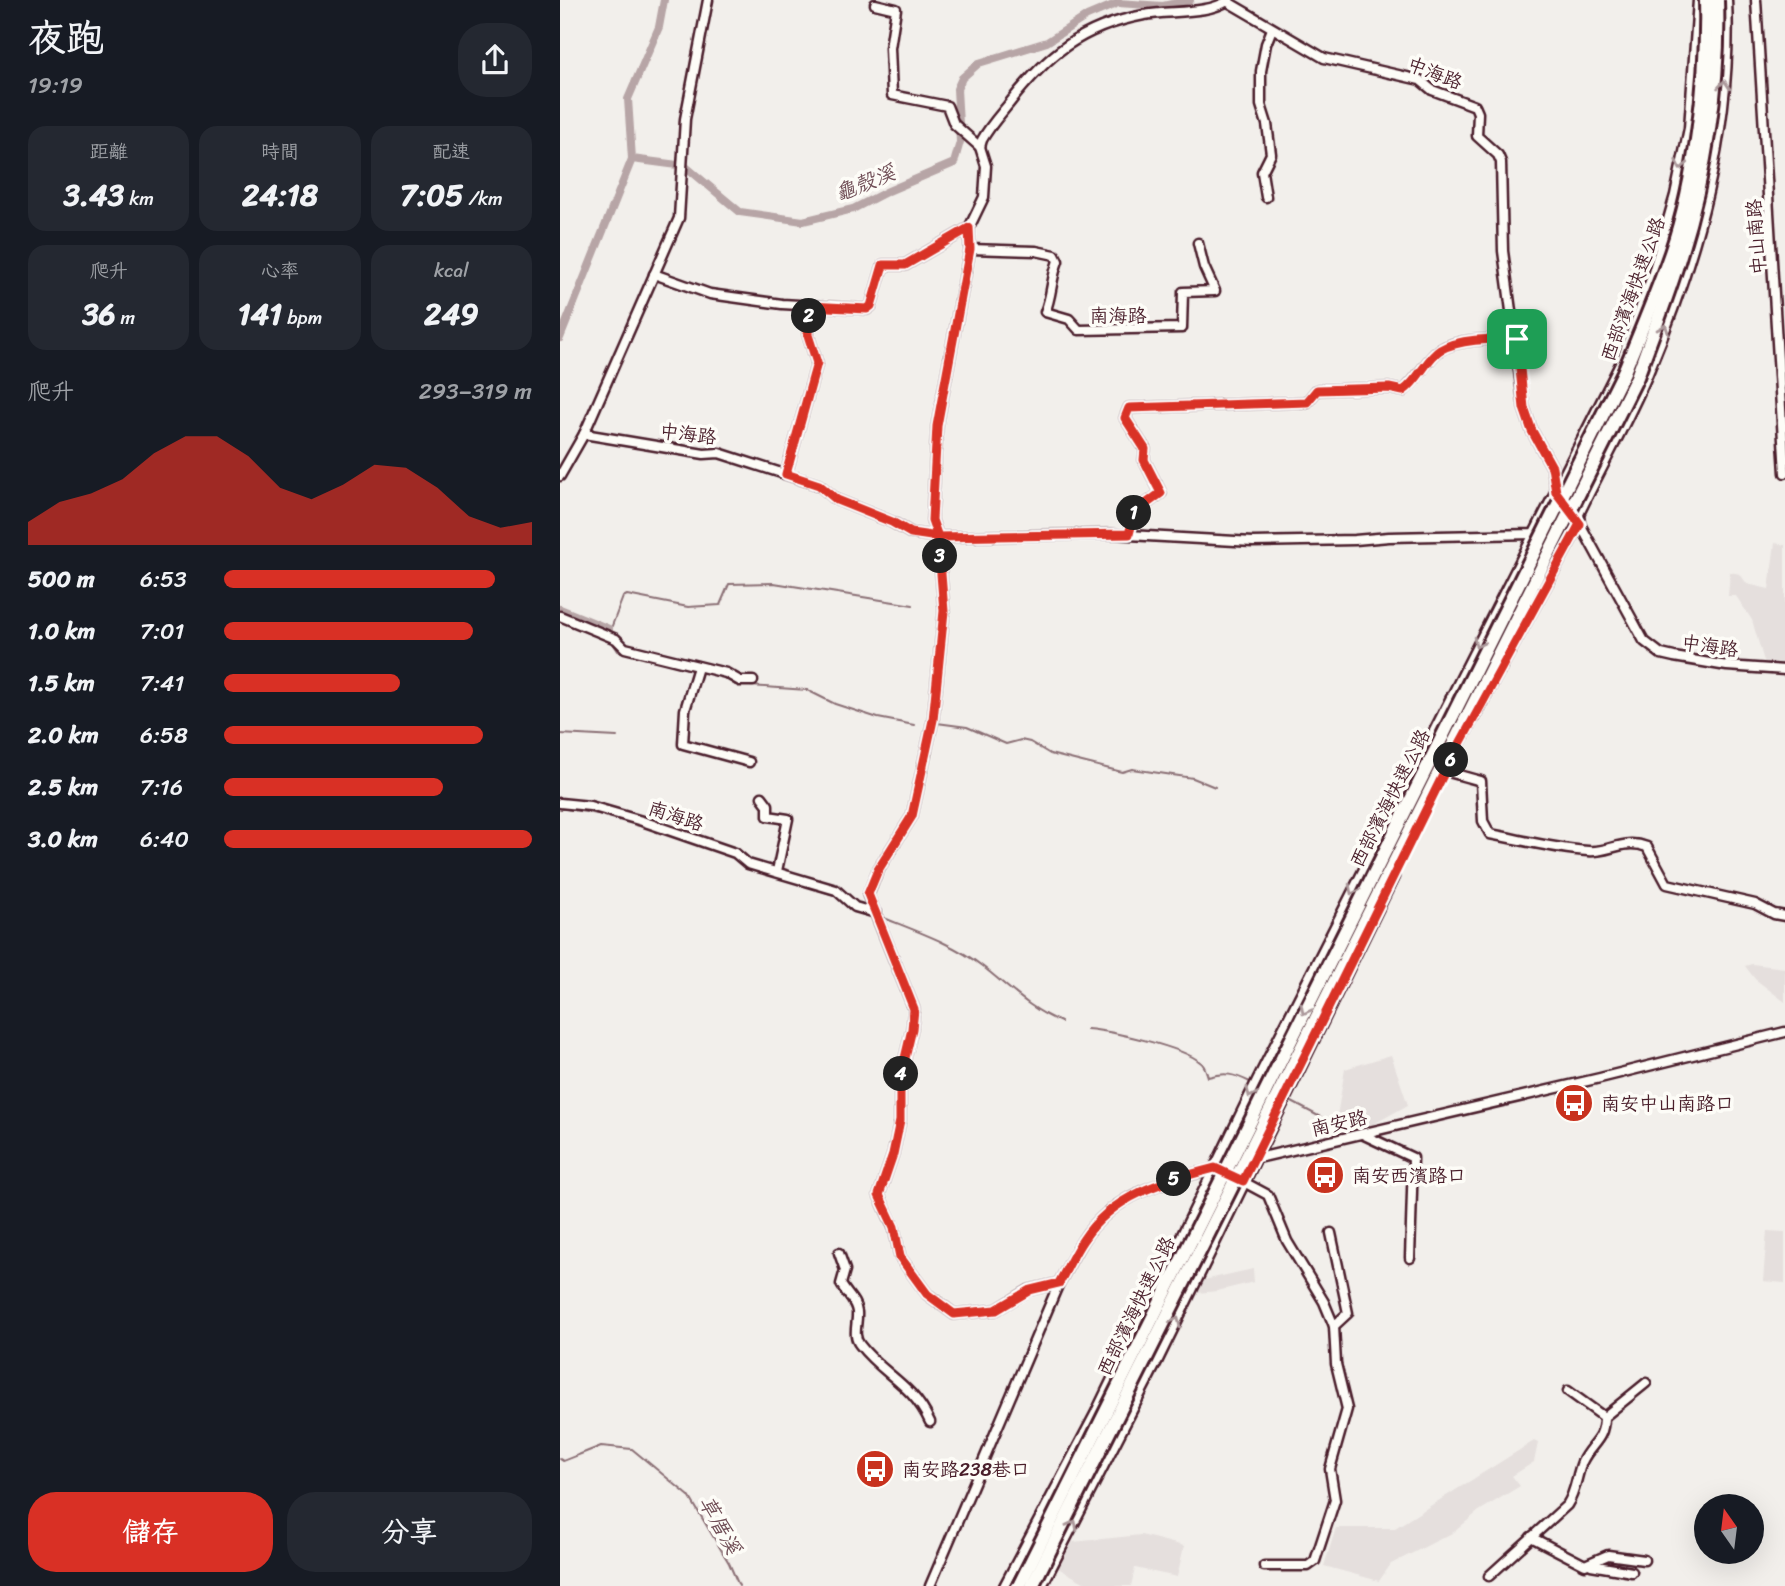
<!DOCTYPE html>
<html lang="zh-TW">
<meta charset="utf-8">
<style>
:root{--surface:#171b24;--page:#242831;--text:#f1f3f6;--muted:#9ea1a6;--accent:#d93025}
body{margin:0;font-family:Sriracha,"LXGW WenKai TC",sans-serif;background:var(--page);color:var(--text);height:100vh;display:flex;flex-direction:column;font-size:26px;white-space:nowrap}
*{box-sizing:border-box;margin:0}
p{font-size:23px;color:var(--muted)}
.icon{flex:none;width:38px;height:38px;fill:none;stroke:currentColor;stroke-width:2;stroke-linecap:round;stroke-linejoin:round}
.map{position:relative;flex:1;overflow:hidden}
.sheet{display:flex;flex-direction:column;background:var(--surface);width:560px}
.sheet>*{flex:none}
.needle{width:46px;rotate:346deg}
.buttons{position:absolute;left:1134px;top:1494px;display:grid;gap:14px}
.buttons a{display:grid;place-items:center;width:70px;height:70px;border-radius:50%;background:var(--surface);box-shadow:0 7px 28px #0002;font-size:35px}
.pin{position:absolute;display:grid;place-items:center;width:60px;height:60px;color:#fff;margin:-30px;border-radius:14px;box-shadow:0 4px 10px #0006}
.km{position:absolute;width:35px;height:35px;margin:-18px;border-radius:50%;background:#222;color:#fff;font-size:19px;line-height:35px;text-align:center}
.round{display:grid;place-items:center;flex:none;width:74px;height:74px;border-radius:28px;background:var(--page)}
.head{display:flex;align-items:center;justify-content:space-between;height:119px;padding:0 28px}
h1{font-size:38px;font-weight:700;line-height:52px}
.metrics{display:grid;grid-template-columns:repeat(3,1fr);gap:10px;height:119px;padding:7px 28px}
.metrics div{display:grid;align-content:center;border-radius:18px;background:var(--page);text-align:center}
.metrics b{font-size:30px;font-weight:700}
.metrics small{font-size:19px;font-weight:400}
.metrics p{font-size:19px}
.chart{height:196px;padding:14px 28px}
.chart p{display:flex;justify-content:space-between}
.chart svg{width:100%;height:126px;margin-top:7px;fill:var(--accent);opacity:.7}
.primary-button{display:flex;gap:14px;margin-top:auto;padding:14px 28px}
.primary-button a{flex:1;height:80px;border-radius:28px;background:var(--accent);color:#fff;font-size:28px;font-weight:700;line-height:80px;text-align:center}
.primary-button a+a{background:var(--page);color:var(--text)}
ul{padding:0 28px;list-style:none;font-size:23px}
li{display:grid;grid-template-columns:112px 84px 1fr;align-items:center;height:52px}
li i{height:18px;border-radius:9px;background:var(--accent)}
main{display:flex;flex:1;min-height:0}
.map>svg:first-child{display:block}
.built{fill:#e5dfdd}
.lines{fill:none;stroke-linecap:round;stroke-linejoin:round}
.stream{stroke:#8b6f75;stroke-width:2}
.canal{stroke:#b7a5a6;stroke-width:8}
.minor-casing{stroke:#4a1f2b;stroke-width:13}
.minor{stroke:#fdfcf7;stroke-width:8}
.highway-bridge-casing{stroke:#4a1f2b;stroke-width:18;stroke-linecap:butt}
.highway-bridge{stroke:#fdfcf7;stroke-width:12}
.oneway{stroke:#ac999b}
.route-casing{stroke:#fff;stroke-width:14}
.route{stroke:#d93025;stroke-width:9}
.labels{text-anchor:middle;dominant-baseline:central;stroke-width:7;stroke-linejoin:round;paint-order:stroke}
.street-label{font-size:19px;fill:#4a1f2b;stroke:#fdfcf7}
.poi-label{font-size:19px;fill:#4a1f2b;stroke:#fdfcf7;text-anchor:start}
.water-label{font-size:21px;font-style:italic;fill:#704e56;stroke:#fdfcf7}
</style>
<main>
<section class="sheet">
<div class="head"><div><h1>夜跑</h1><p>19:19</p></div><a class="round"><svg class="icon" aria-label="share" viewBox="0 0 24 24"><path d="M12 15V3M7 8l5-5 5 5M5 13v7h14v-7"/></svg></a></div>
<div class="metrics">
<div><p>距離</p><b>3.43<small> km</small></b></div>
<div><p>時間</p><b>24:18</b></div>
<div><p>配速</p><b>7:05<small> /km</small></b></div>
</div>
<div class="metrics">
<div><p>爬升</p><b>36<small> m</small></b></div>
<div><p>心率</p><b>141<small> bpm</small></b></div>
<div><p>kcal</p><b>249</b></div>
</div>
<div class="chart"><p><span>爬升</span>293–319 m</p>
<svg viewBox="0 0 160 44" preserveAspectRatio="none"><path d="M0 44V36L10 29L20 26L30 21L40 12L50 6L60 6L70 13L80 24L90 28L100 23L110 16L120 17L130 24L140 34L150 38L160 36V44z"/></svg>
</div>
<ul>
<li><b>500 m</b>6:53<i style="width:88%"></i></li>
<li><b>1.0 km</b>7:01<i style="width:81%"></i></li>
<li><b>1.5 km</b>7:41<i style="width:57%"></i></li>
<li><b>2.0 km</b>6:58<i style="width:84%"></i></li>
<li><b>2.5 km</b>7:16<i style="width:71%"></i></li>
<li><b>3.0 km</b>6:40<i style="width:100%"></i></li>
</ul>
<div class="primary-button"><a>儲存</a><a>分享</a></div>
</section>
<div class="map">
<svg width="1225" height="1586" viewBox="0 0 1225 1586">
<rect width="100%" height="100%" fill="#f2efeb"/>
<filter id="ink" filterUnits="userSpaceOnUse"><feTurbulence type="fractalNoise" baseFrequency=".0143" numOctaves="2"/><feDisplacementMap in="SourceGraphic" scale="14" xChannelSelector="R" yChannelSelector="G"/><feConvolveMatrix kernelMatrix="1 2 1 2 8 2 1 2 1" color-interpolation-filters="sRGB"/></filter>
<g filter="url(#ink)">
<!-- built -->
<g class="built">
<polygon points="1215,543 1225,545 1225,669 1206,668 1192,620 1176,596 1168,596 1170,572 1180,574 1187,584 1209,589"/>
<polygon points="1192,964 1225,968 1225,1002 1195,979 1185,966"/>
<polygon points="831,1055 848,1105 812,1125 792,1127 776,1122 785,1069"/>
<polygon points="1207,1231 1225,1232 1225,1283 1203,1281"/>
<polygon points="693,1269 694,1282 657,1291 638,1293 644,1280"/>
<polygon points="974,1441 978,1443 974,1462 952,1476 960,1486 919,1511 894,1532 831,1564 819,1581 764,1566 776,1528 835,1528"/>
<polygon points="581,1535 624,1546 617,1577 575,1568 571,1586 531,1586 498,1568 513,1542"/>
</g>
<g class="lines">
<!-- stream -->
<g class="stream">
<polyline points="50,631 63,597 67,595 128,607 160,605 169,584 214,583 353,605"/>
<polyline points="51,640 58,651 133,670"/>
<polyline points="141,672 166,678 175,685 247,690 275,704 318,718 354,725"/>
<polyline points="377,723 407,727 446,744 461,740 470,742 490,754 562,772 572,769 633,778 655,787"/>
<polyline points="0,734 57,737"/>
<polyline points="0,808 51,816 82,825"/>
<polyline points="97,830 174,857"/>
<polyline points="233,882 278,896"/>
<polyline points="299,912 308,915"/>
<path d="M319,916C353,930 393,943 422,966C448,986 469,1009 501,1022"/>
<path d="M527,1029C551,1031 623,1047 640,1062C645,1065 646,1071 648,1077C665,1072 674,1074 690,1082"/>
<polyline points="730,1101 764,1119 793,1127"/>
<polyline points="0,1459 3,1461 41,1446 72,1449 129,1496 169,1563 179,1586"/>
</g>
<!-- canal -->
<g class="canal">
<polyline points="104,0 99,27 68,99 72,159 125,166 180,212 243,221 293,209 326,192 394,163 400,142 397,89 402,78 419,63 487,42 527,16 558,3 603,6 630,0"/>
<polyline points="0,338 72,159"/>
<polyline points="0,609 49,629"/>
</g>
<defs>
<g id="minor">
<polyline points="1196,0 1225,473"/>
<polyline points="668,2 764,58 860,80 872,90 915,106 918,113 917,136 938,155 941,162 943,251 964,408 972,431 992,467 996,492 1020,524 1084,641 1101,654 1114,657 1167,666 1225,670"/>
<polyline points="315,4 336,9 330,48 332,95 387,106 394,124 420,147"/>
<polyline points="706,197 702,172 711,154 707,124 701,105 701,71 706,44 712,29"/>
<path d="M410,249L476,251L495,255L498,261C491,279 492,296 485,312L509,319L519,330L622,328L623,292L655,291L644,267L638,243"/>
<polyline points="94,274 150,294 222,304 307,309 311,306 323,265 345,265 409,228"/>
<polyline points="24,434 144,454 159,453 259,485 277,500 332,522 351,533 378,537 551,534 693,542 795,540 829,537 973,534 1020,524"/>
<polyline points="226,474 257,363 248,335 249,306"/>
<polyline points="0,476 24,434 119,218 125,119 148,0"/>
<path d="M569,534L575,512L601,493L584,460L585,449L565,418L569,408L747,402L757,390L829,388L843,391C858,380 867,358 880,350C899,338 935,339 957,339"/>
<polyline points="0,616 56,639 65,648 166,673 180,681 193,681"/>
<polyline points="138,667 125,710 123,744 189,762"/>
<path d="M900,743L1020,524L1019,514C1041,468 1067,423 1087,376C1137,257 1173,130 1167,0"/>
<path d="M885,771L921,781L923,821L930,834C962,840 995,849 1028,851C1049,853 1063,838 1087,847L1107,884L1195,904L1214,914L1225,916"/>
<polyline points="202,797 208,805 208,816 228,819 217,871"/>
<polyline points="0,803 30,806 82,821 175,853 188,864 276,890 295,907 316,913"/>
<polyline points="802,1134 853,1158 850,1258"/>
<polyline points="694,1159 1040,1078 1225,1032"/>
<polyline points="680,1180 708,1195 727,1241 764,1302 774,1326 776,1364 787,1409 770,1469 775,1500 755,1561 748,1566 704,1566"/>
<polyline points="771,1233 788,1313 774,1326"/>
<path d="M279,1253L285,1270L281,1284C286,1294 296,1301 297,1312C298,1324 292,1335 300,1345C323,1375 352,1383 370,1422"/>
<path d="M499,1283L469,1290L436,1310L394,1314L367,1294L340,1257L334,1228L319,1195L333,1154L340,1121V1079L352,1029L354,1009L308,895L318,870L352,816L373,720L384,611L378,537L372,520L377,426L410,249L409,228L424,197L426,166L420,147L422,140C429,127 439,116 448,105C487,55 520,27 584,15C610,10 647,15 669,0"/>
<polyline points="1044,1417 1086,1383"/>
<polyline points="971,1537 1025,1565 1048,1555 1084,1560"/>
<polyline points="1031,1565 1072,1572"/>
<path d="M929,1576L1007,1505C1016,1492 1016,1477 1022,1462C1031,1443 1044,1441 1044,1417L1008,1391"/>
<path d="M370,1586L499,1283C507,1269 514,1254 523,1240C553,1194 606,1180 657,1168"/>
<polyline points="444,1586 535,1414 697,1080 1060,364 1092,276 1115,195 1129,128 1138,0"/>
<polyline points="482,1586 598,1360 834,877"/>
</g>
</defs>
<!-- minor casing -->
<use href="#minor" class="minor-casing"/>
<!-- minor -->
<use href="#minor" class="minor"/>
<defs>
<g id="highway-bridge">
<path d="M459,1586L1064,372C1080,333 1097,293 1111,253C1136,180 1148,77 1146,0"/>
<path d="M472,1586L1077,377C1091,337 1108,296 1120,255C1145,175 1160,84 1157,0"/>
</g>
</defs>
<!-- highway-bridge casing -->
<use href="#highway-bridge" class="highway-bridge-casing"/>
<!-- highway-bridge -->
<use href="#highway-bridge" class="highway-bridge"/>
</g>
<!-- one-way arrows -->
<defs><path id="oneway-chevron" d="M-2-3.5L2.5 0L-2 3.5" fill="none" stroke-width="1.6" stroke-linecap="round" stroke-linejoin="round" transform="scale(1.75)"/></defs>
<g class="oneway">
<use href="#oneway-chevron" transform="translate(1164 85) rotate(-86)"/>
<use href="#oneway-chevron" transform="translate(1121 165) rotate(102)"/>
<use href="#oneway-chevron" transform="translate(1104 329) rotate(-69)"/>
<use href="#oneway-chevron" transform="translate(918 643) rotate(117)"/>
<use href="#oneway-chevron" transform="translate(793 890) rotate(117)"/>
<use href="#oneway-chevron" transform="translate(745 1010) rotate(117)"/>
<use href="#oneway-chevron" transform="translate(691 1093) rotate(115)"/>
<use href="#oneway-chevron" transform="translate(616 1322) rotate(-64)"/>
<use href="#oneway-chevron" transform="translate(513 1525) rotate(-63)"/>
</g>
</g>
<g class="lines" filter="url(#ink)">
<defs>
<path id="route" d="M957,339C935,339 900,338 880,350C867,358 858,381 843,391L829,388L757,390L747,402L569,408L565,418L585,449L584,460L601,493L575,512L569,534L378,537L351,533L332,522L277,500L259,485L226,474L257,363L248,335L249,306L307,309L311,306L323,265H345L409,228L410,249L377,426L372,520L378,537L384,611L373,720L352,816L318,870L308,894L354,1009L352,1029L340,1079V1121L333,1154L319,1195L334,1227L340,1257L367,1294L394,1314L436,1310L470,1290L499,1283C507,1269 514,1253 523,1240C553,1194 605,1181 655,1168L683,1181L885,771L1020,524L996,492L992,467L972,431L964,408L957,339"/>
</defs>
<!-- route casing -->
<use href="#route" class="route-casing"/>
<!-- route -->
<use href="#route" class="route"/>
</g>
<!-- icons -->
<defs>
<symbol id="bus-disc" viewBox="-11 -11 22 22"><circle r="9.5" fill="#c8321e" stroke="#fdfcf7"/><path d="M-5-6H5V4H4V6H2V4H-2V6H-4V4H-5ZM-3.5-4V0h7V-4ZM-3.5 1.2v1.5H-2V1.2ZM2 1.2v1.5H3.5V1.2Z" fill="#fff"/></symbol>
</defs>
<g fill-rule="evenodd">
<use href="#bus-disc" x="992" y="1081" width="44" height="44"/>
<use href="#bus-disc" x="743" y="1153" width="44" height="44"/>
<use href="#bus-disc" x="293" y="1447" width="44" height="44"/>
</g>
<g class="labels">
<!-- street labels -->
<g class="street-label">
<text transform="translate(875 73) rotate(21)">中海路</text>
<text transform="translate(1196 237) rotate(-94)">中山南路</text>
<text transform="translate(1073 289) rotate(-70)">西部濱海快速公路</text>
<text x="558" y="315">南海路</text>
<text transform="translate(128 434) rotate(7)">中海路</text>
<text transform="translate(1150 646) rotate(8)">中海路</text>
<text transform="translate(830 798) rotate(-63)">西部濱海快速公路</text>
<text transform="translate(116 816) rotate(18)">南海路</text>
<text transform="translate(779 1123) rotate(-13)">南安路</text>
<text transform="translate(576 1306) rotate(-64)">西部濱海快速公路</text>
</g>
<!-- poi labels -->
<g class="poi-label">
<text x="1041" y="1103">南安中山南路口</text>
<text x="792" y="1175">南安西濱路口</text>
<text x="342" y="1469">南安路238巷口</text>
</g>
<!-- water labels -->
<g class="water-label">
<text transform="translate(305 183) rotate(-22)">龜殼溪</text>
<text transform="translate(160 1525) rotate(61)">草厝溪</text>
</g>
</g>
</svg>
<div class="buttons">
<a><svg class="needle" viewBox="-14 -14 28 28"><path d="M0-13l5 13h-10z" fill="#e53935"/><path d="M0 13l5-13h-10z" fill="#9ea1a6"/></svg></a>
</div>
<div class="pin" style="left:957px;top:339px;background:#1e9e55"><svg class="icon" aria-label="arrive" viewBox="0 0 24 24"><path d="M6 21V4h12l-3 4 3 4H6"/></svg></div>
<b class="km" style="left:574px;top:513px">1</b>
<b class="km" style="left:249px;top:316px">2</b>
<b class="km" style="left:380px;top:556px">3</b>
<b class="km" style="left:341px;top:1074px">4</b>
<b class="km" style="left:614px;top:1179px">5</b>
<b class="km" style="left:891px;top:760px">6</b>
</div>
</main>
